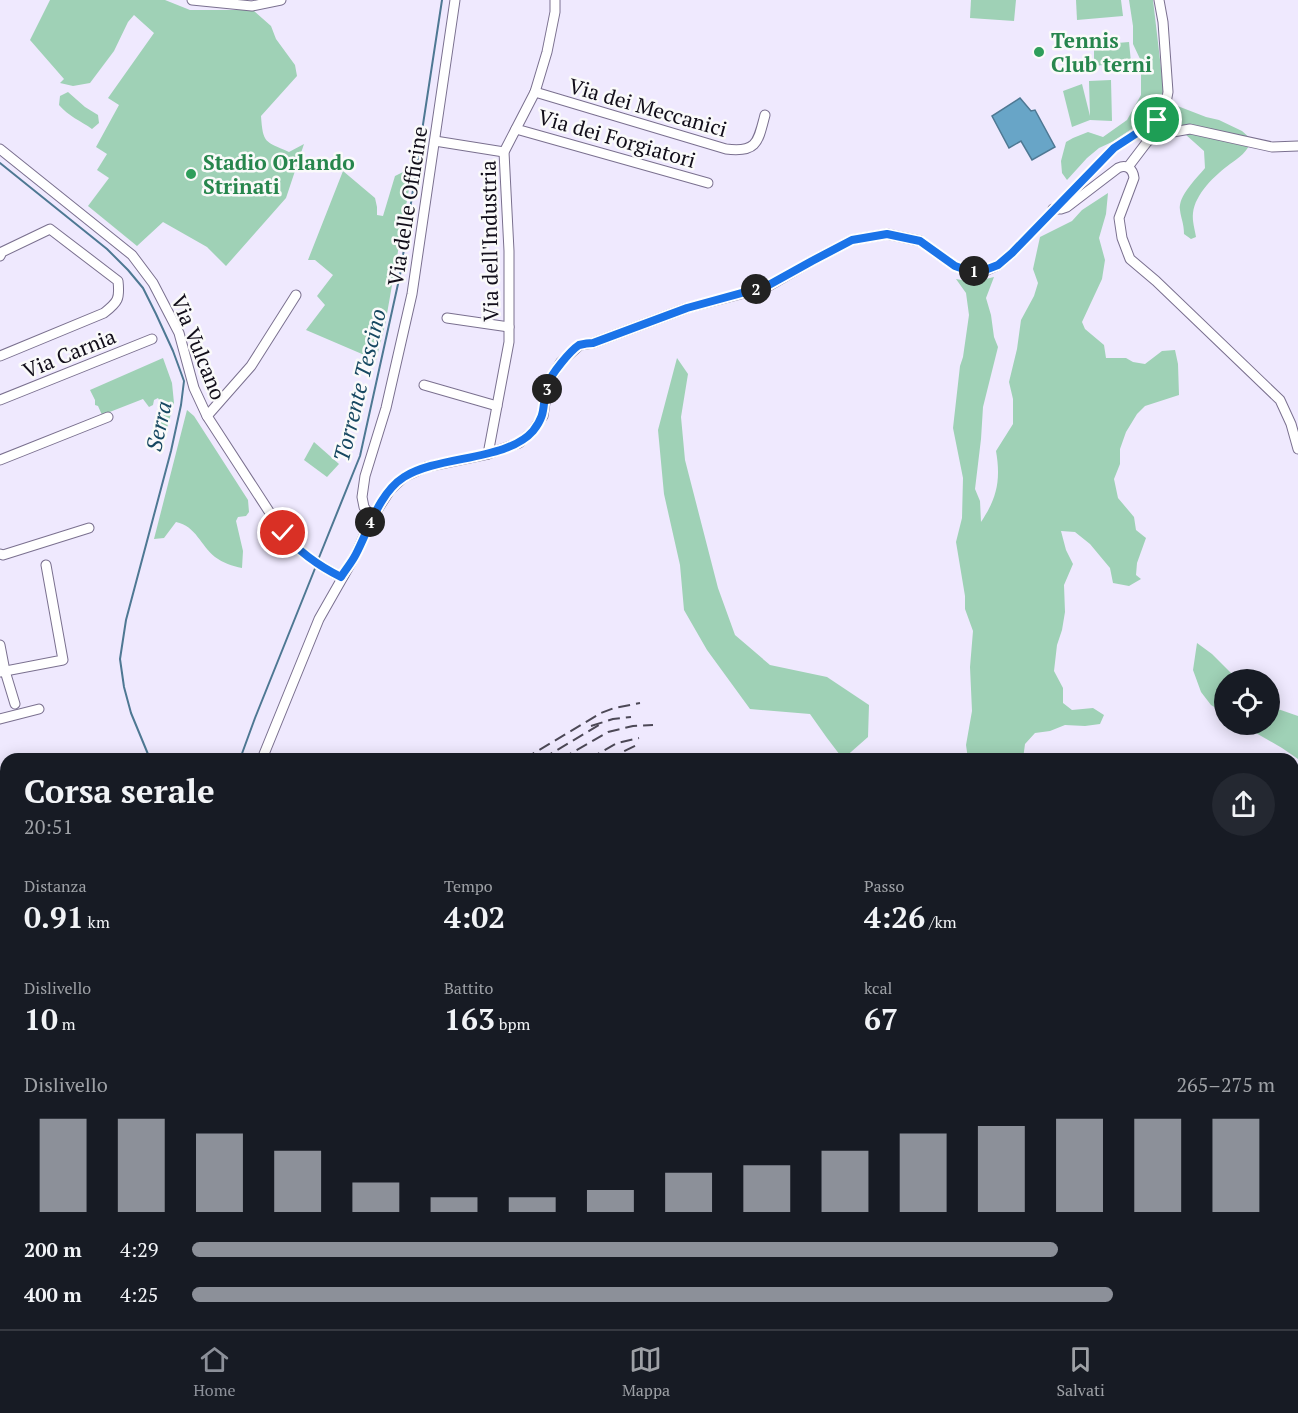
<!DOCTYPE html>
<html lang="it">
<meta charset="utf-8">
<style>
:root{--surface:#171b24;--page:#242831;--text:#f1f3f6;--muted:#9ea1a6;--line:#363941;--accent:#8c9099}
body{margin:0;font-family:"PT Serif",serif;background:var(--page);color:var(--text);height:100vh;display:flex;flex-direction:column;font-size:22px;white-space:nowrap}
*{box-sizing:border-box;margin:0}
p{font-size:20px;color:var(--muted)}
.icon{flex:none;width:33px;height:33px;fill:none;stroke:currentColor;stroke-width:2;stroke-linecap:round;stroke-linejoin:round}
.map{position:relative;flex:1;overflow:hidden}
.panel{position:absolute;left:0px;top:753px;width:1299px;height:576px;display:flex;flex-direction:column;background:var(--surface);border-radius:18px 18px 0 0;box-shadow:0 3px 15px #0003}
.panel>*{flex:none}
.fabs{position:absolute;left:1214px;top:669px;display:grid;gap:12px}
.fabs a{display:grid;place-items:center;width:66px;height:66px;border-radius:50%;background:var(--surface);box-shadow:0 3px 15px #0003;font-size:30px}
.pin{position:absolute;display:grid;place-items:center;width:51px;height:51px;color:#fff;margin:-26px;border:3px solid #fff;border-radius:50%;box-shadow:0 2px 6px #0007}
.km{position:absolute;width:30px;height:30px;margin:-15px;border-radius:50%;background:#222;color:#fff;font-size:16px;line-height:30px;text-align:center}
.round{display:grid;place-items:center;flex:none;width:63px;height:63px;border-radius:32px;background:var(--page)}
.headline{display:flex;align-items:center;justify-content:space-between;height:102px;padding:0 24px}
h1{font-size:33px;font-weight:700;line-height:45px}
.stats{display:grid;grid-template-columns:repeat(3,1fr);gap:9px;height:102px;padding:6px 24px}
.stats div{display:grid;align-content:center}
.stats b{font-size:30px;font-weight:700}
.stats small{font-size:16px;font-weight:400}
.stats p{font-size:16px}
.chart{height:168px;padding:12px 24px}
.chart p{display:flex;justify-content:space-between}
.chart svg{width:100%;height:108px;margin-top:6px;stroke:var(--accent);stroke-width:6}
ul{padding:0 24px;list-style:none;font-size:20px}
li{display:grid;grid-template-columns:96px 72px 1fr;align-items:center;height:45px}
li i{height:15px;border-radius:8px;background:var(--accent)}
.menu{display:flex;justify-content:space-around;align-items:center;height:84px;border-top:2px solid var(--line);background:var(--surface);font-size:16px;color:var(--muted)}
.menu a{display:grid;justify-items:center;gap:3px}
.menu .active{color:var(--accent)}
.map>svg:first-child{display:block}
.green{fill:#9fd1b6}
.water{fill:#68a5c7;stroke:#4e7893;stroke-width:1.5}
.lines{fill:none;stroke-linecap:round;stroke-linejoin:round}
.stream{stroke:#4e7893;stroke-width:2}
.minor-casing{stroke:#7a708f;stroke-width:11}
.major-casing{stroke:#fff;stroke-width:14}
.minor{stroke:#fff;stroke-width:9}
.major{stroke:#fbc8c4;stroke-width:12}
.rail{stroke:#4c4856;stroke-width:2;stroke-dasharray:12 6;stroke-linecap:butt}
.route-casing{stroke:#fff;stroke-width:12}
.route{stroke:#1a73e8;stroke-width:8}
.leisure-dot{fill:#2e9e5b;stroke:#fafafa;stroke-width:2}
.labels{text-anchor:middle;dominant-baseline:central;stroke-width:5;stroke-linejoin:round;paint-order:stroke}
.leisure-label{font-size:21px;font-weight:bold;fill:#27864d;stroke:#fafafa;text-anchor:start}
.street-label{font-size:21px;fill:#120e1a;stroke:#fafafa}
.water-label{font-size:22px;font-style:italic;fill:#174861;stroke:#fafafa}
</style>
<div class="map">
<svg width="1298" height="1329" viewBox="0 0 1298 1329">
<rect width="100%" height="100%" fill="#efe9fe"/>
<!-- green -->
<g class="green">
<path d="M50,0H165L190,10H253L271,26L276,39L295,65L297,76L261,116C263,144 265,141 289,152L304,144L286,198L226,266L207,247L163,222L137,246L88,206L109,178L97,170L107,154L96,147L119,105L108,98L154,33L134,15L128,22L114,51L90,83L73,86L60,83L64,79L30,40Z"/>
<polygon points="971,0 1016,0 1014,21 970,18"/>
<polygon points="1076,0 1121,0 1123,16 1077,20"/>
<path d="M1129,0H1153L1164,94L1175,105L1206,117L1219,120L1242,131L1252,140C1247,152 1240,157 1230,164C1215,175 1195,194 1193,213C1192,221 1195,230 1196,237L1191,239L1184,234C1184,223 1181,219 1180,210C1178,196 1196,179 1205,168L1204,151L1185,134L1166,132L1142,122L1112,142L1099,148L1087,158L1067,180L1062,173L1061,161L1066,142L1073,138L1088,132L1103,137L1127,120L1141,95V61L1133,44V26Z"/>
<polygon points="1129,42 1131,62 1094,66 1094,45"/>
<polygon points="1111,80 1112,121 1090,120 1072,127 1063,91 1082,84 1090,116 1089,81"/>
<path d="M68,92L85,107L98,115L99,123L92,129C81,121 68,116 59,105L60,96Z"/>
<polygon points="409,169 412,172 385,325 376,360 306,330 325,305 317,296 333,275 315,260 308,260 343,171 375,198 377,207 377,215 383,216 395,176"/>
<path d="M1108,193L1106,214L1099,238L1105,260L1102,279L1082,322L1085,329L1104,345L1106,358H1126L1133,362L1145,364L1162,351L1175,350L1178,364L1179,395L1145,406L1137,414L1126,432L1120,449V464L1114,479L1118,498L1134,517L1136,530L1146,538L1137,563L1136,575L1141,579L1129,586L1113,583L1110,568L1090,544L1075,532L1061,531L1066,550L1073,564L1064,585L1065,612L1062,630L1057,645L1054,671L1063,688V703L1072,710L1093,708L1104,715L1100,724L1085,726L1065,725L1050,731L1035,733L1025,744L1023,759H968L966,745L972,711L970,667L973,631L965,609V596L956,542L962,518L963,478L953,428L960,366L963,357L969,315L966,293L956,279L973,282L994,277L986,298L991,315L994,337L998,347L983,407L981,439L975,489L980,501L981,522C997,498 1001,480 996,451L1013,424V399L1009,382L1017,349L1021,320L1034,296L1038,283L1033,269L1040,237L1072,221L1082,210Z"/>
<polygon points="163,358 172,383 174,403 167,428 154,432 158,415 161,414 163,406 158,398 154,400 153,405 149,407 143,399 102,415 98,406 95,405 95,400 90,390"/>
<polygon points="677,358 688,374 681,417 685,460 718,588 735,635 770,665 827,677 869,705 868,737 843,759 827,738 810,714 750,709 707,650 684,610 680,565 664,494 658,430"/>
<path d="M187,410L194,416L248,500L249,512L246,516L238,517L236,521L243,551L242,568C232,566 223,563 215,557C201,546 196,526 176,522L164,538L154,539Z"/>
<polygon points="314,442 339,464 327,477 304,460"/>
<polygon points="1197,643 1212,654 1237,679 1224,680 1224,713 1211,705 1201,692 1193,670"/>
<polygon points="1269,702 1275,708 1298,716 1298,759 1282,748 1242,725 1269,724"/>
<polygon points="1298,991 1298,1107 1293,1104 1293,999"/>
</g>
<!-- water -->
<polygon class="water" points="1020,98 1031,111 1035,110 1055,147 1032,160 1021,141 1009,148 992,116"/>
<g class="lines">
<!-- stream -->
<g class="stream">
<polyline points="0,163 107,249 128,270 143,288 156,314 173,351 184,381 181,405 171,451 126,620 120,659 124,687 131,713 150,759"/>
<polyline points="318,560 360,456 400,275 442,0"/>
<polyline points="240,759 255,718 316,566"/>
<polyline points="0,983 5,984"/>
<polyline points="230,1329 231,1323"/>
</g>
<defs>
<g id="minor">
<polyline points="192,0 252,6 281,0"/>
<path d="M535,92L726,149C757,153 758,142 765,115"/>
<polyline points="516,129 708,183"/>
<polyline points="435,141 504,152"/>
<path d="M0,149L132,255L153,283L179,333L194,388L207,416L283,533C299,552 319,566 341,577"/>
<polyline points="1128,167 1147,142 1156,135 1190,129 1272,147 1298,146"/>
<path d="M1053,209H1061L1067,207L1118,168C1127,164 1133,169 1134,178L1119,218L1122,238L1130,259L1156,281L1280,400L1291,424L1298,449"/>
<path d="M0,256L2,252L50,229L118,281C120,299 118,302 104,313L0,356"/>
<polyline points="447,318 509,327"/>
<polyline points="424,385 497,406"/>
<polyline points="0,400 152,339"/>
<polyline points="207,416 251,366 296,295"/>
<polyline points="488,454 509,342 509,251 504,152 535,92 547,52 555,12 555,0"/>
<polyline points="0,460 108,417"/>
<polyline points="372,518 364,507 362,497 365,476 386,408 412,294 455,0"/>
<polyline points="0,554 3,555 89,528"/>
<polyline points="0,645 5,671 15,704"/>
<polyline points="0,672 63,660 46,565"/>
<polyline points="0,719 39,709"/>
<polyline points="262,759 319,619 356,554 372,518 390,490 404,477 426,467 488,454 519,443 532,432 543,416 548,383 561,362 580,345 593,343 687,308 767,287 812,261 852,240 887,234 920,241 955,266 969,271 985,271 998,265 1012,253 1114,148 1157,119 1165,108 1168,92 1163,22 1159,0"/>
<polyline points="0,1213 6,1211"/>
<polyline points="39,1323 39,1324"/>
<polyline points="78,1323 94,1329"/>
<polyline points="246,1329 247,1323"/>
</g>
<g id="major">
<polyline points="0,915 6,948"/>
<polyline points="64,1329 66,1323"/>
</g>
</defs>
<!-- minor casing -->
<use href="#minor" class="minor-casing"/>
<!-- major casing -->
<use href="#major" class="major-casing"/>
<!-- minor -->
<use href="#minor" class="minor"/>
<!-- major -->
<use href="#major" class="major"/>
<!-- rail -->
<g class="rail">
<polyline points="591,726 613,719 631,717"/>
<polyline points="524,759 601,713 614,708 640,703"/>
<polyline points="542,759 599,725"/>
<polyline points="561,759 608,732 633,726 653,725"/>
<polyline points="589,759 617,743 639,738"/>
<polyline points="608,759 637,745"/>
<polyline points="375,1323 375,1329"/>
<polyline points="398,1329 401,1323"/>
<polyline points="1098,1329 1106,1323"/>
</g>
</g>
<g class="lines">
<defs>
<path id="route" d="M283,533C299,552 319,566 341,577C346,569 352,562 356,554C369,529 379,493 404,477C439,455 507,461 533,431C548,413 541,403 548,384C551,374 570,351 579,345C583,344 589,343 593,343L687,308L767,286L812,261L852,240L887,234L920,241L955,266L969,271L985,270L998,265L1012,253L1114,148L1157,120"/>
</defs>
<!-- route casing -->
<use href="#route" class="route-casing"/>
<!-- route -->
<use href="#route" class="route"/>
</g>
<!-- markers -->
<g class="leisure-dot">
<circle cx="1039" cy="52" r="6"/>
<circle cx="191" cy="174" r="6"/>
</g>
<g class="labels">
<!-- leisure labels -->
<g class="leisure-label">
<text x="1051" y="40">Tennis<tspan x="1051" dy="24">Club terni</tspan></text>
<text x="203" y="162">Stadio Orlando<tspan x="203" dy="24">Strinati</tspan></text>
</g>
<!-- street labels -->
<g class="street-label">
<text transform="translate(648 107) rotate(16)">Via dei Meccanici</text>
<text transform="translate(617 138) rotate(16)">Via dei Forgiatori</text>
<text transform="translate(407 206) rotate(-81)">Via delle Officine</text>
<text transform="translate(489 241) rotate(-91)">Via dell'Industria</text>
<text transform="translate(199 347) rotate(68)">Via Vulcano</text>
<text transform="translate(69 353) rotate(-22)">Via Carnia</text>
</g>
<!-- water labels -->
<g class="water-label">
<text transform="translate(359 385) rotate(-76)">Torrente Tescino</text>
<text transform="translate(158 426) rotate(-77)">Serra</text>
</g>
</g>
</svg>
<div class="fabs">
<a><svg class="icon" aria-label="locate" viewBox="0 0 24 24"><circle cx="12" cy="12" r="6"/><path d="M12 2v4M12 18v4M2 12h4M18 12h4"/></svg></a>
</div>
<div class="pin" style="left:1157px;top:120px;background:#1e9e55"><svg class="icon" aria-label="arrive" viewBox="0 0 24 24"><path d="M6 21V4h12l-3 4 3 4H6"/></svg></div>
<div class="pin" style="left:283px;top:533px;background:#d93025"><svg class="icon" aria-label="check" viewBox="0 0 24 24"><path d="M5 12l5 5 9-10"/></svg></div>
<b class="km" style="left:974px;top:271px">1</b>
<b class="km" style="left:756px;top:289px">2</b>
<b class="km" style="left:547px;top:389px">3</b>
<b class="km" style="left:370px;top:522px">4</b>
<section class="panel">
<div class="headline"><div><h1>Corsa serale</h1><p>20:51</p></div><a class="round"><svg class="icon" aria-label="share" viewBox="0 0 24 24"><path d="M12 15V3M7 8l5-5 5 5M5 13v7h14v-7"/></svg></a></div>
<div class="stats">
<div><p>Distanza</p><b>0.91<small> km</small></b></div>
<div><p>Tempo</p><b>4:02</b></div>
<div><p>Passo</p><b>4:26<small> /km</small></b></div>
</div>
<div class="stats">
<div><p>Dislivello</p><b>10<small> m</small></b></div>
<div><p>Battito</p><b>163<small> bpm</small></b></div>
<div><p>kcal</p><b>67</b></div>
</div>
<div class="chart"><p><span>Dislivello</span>265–275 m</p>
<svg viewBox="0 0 160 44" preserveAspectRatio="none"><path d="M5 44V6M15 44V6M25 44V12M35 44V19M45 44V32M55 44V38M65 44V38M75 44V35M85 44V28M95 44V25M105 44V19M115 44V12M125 44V9M135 44V6M145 44V6M155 44V6"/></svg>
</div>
<ul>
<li><b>200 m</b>4:29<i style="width:80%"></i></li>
<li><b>400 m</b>4:25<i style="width:85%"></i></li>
</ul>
</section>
</div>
<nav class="menu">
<a class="active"><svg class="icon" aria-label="home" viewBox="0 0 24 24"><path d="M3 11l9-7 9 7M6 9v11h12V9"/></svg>Home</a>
<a><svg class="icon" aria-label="map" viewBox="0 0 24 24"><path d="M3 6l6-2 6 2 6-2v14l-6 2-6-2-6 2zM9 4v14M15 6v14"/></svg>Mappa</a>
<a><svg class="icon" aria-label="saved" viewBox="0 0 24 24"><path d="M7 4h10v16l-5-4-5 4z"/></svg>Salvati</a>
</nav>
